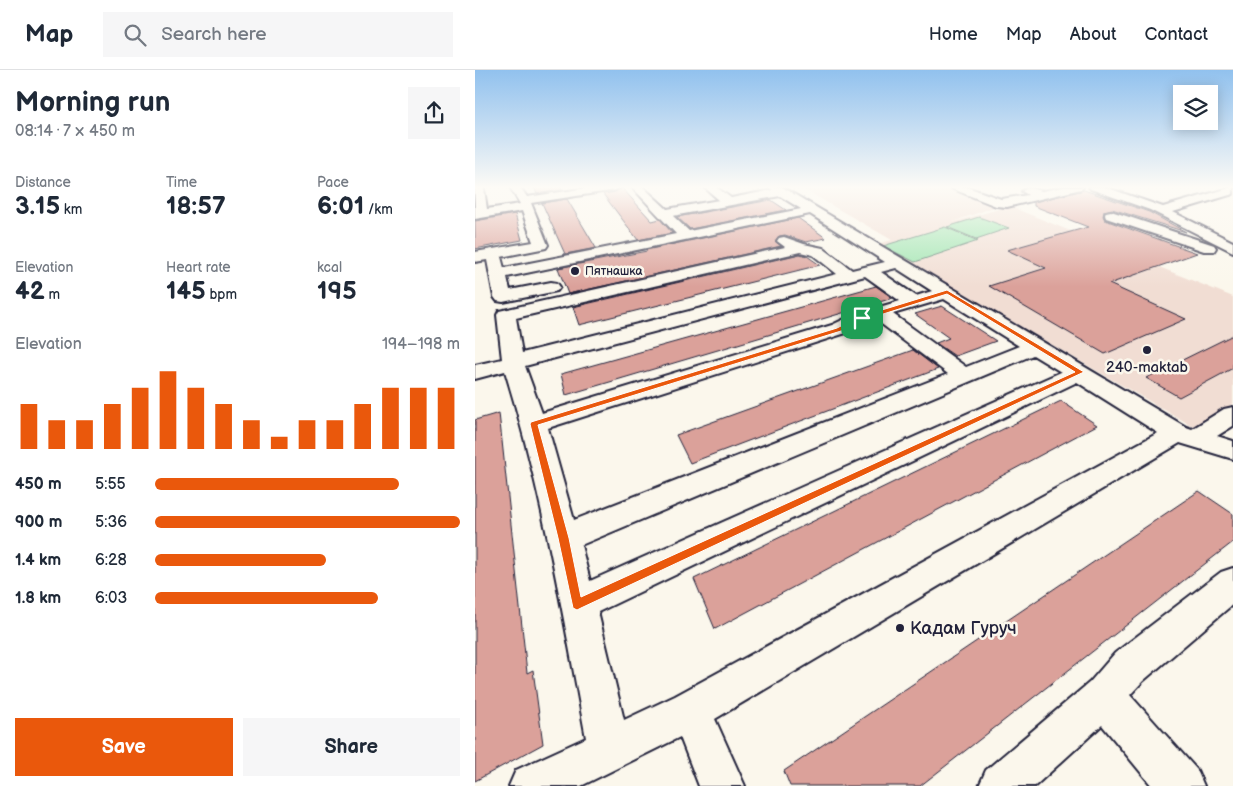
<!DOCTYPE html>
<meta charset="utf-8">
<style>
:root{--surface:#fff;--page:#f6f6f7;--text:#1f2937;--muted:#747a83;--line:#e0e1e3;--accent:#ea580c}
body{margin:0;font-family:"Balsamiq Sans",sans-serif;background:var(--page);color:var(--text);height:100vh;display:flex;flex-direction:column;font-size:19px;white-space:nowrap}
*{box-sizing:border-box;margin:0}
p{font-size:16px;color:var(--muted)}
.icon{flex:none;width:28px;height:28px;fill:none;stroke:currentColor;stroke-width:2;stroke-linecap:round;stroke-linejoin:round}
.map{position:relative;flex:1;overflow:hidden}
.drawer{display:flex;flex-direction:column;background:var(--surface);width:475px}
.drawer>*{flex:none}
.buttons{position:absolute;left:698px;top:15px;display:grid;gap:10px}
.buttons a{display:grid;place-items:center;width:45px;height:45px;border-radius:0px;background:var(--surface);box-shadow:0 2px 12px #0003;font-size:25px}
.pin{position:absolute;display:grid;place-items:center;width:42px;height:42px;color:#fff;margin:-21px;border-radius:10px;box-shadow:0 2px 8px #0006}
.round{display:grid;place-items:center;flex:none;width:52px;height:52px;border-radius:0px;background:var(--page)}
.overview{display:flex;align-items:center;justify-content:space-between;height:85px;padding:0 15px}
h1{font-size:28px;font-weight:700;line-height:38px}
.figures{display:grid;grid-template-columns:repeat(3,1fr);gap:8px;height:85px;padding:5px 15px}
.figures div{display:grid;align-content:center}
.figures b{font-size:25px;font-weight:700}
.figures small{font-size:14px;font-weight:400}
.figures p{font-size:14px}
.chart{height:140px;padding:10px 15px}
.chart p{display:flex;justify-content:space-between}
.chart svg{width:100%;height:90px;margin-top:5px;stroke:var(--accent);stroke-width:6}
.action{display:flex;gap:10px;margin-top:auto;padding:10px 15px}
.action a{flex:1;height:58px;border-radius:0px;background:var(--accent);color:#fff;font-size:20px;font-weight:700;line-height:58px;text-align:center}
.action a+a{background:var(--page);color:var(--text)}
ul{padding:0 15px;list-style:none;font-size:16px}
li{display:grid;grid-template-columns:80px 60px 1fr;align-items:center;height:38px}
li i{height:12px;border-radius:6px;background:var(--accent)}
header{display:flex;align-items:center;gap:30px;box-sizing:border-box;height:70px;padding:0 25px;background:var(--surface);border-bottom:1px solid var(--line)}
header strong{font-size:24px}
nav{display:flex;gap:28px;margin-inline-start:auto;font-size:18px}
.search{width:350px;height:45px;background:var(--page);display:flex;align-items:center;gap:12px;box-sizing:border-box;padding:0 18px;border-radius:0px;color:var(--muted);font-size:19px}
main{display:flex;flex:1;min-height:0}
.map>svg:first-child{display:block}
.built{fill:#f1ddd3}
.green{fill:#a0e5b1;stroke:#618476}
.building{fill:#dba19a;stroke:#22223b}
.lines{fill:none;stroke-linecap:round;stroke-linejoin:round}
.minor-casing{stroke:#22223b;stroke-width:4}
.minor{fill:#fbf7ec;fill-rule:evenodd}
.route{fill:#ea580c;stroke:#fff;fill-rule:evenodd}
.poi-dot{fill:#22223b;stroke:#fbf7ec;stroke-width:2}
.labels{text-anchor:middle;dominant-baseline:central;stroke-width:5;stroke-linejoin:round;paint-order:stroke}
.far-poi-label{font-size:12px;fill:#22223b;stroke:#fbf7ec;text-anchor:start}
.poi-label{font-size:15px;fill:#22223b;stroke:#fbf7ec}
.near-poi-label{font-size:18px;fill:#22223b;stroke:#fbf7ec;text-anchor:start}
</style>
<header>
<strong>Map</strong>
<div class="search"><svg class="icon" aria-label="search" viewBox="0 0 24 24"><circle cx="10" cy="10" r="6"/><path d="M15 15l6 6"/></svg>Search here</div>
<nav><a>Home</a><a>Map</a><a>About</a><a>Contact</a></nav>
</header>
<main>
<section class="drawer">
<div class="overview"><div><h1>Morning run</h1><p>08:14 · 7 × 450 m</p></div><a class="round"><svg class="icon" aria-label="share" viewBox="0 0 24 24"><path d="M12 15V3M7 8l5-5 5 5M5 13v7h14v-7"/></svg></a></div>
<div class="figures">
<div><p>Distance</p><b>3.15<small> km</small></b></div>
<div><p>Time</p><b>18:57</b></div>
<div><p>Pace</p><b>6:01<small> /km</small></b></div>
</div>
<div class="figures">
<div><p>Elevation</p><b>42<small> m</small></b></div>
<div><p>Heart rate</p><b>145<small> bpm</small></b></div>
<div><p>kcal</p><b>195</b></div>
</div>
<div class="chart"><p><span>Elevation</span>194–198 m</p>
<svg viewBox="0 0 160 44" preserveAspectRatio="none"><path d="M5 44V22M15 44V30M25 44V30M35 44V22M45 44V14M55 44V6M65 44V14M75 44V22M85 44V30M95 44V38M105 44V30M115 44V30M125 44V22M135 44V14M145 44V14M155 44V14"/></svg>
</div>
<ul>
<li><b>450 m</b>5:55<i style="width:80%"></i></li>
<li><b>900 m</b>5:36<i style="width:100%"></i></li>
<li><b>1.4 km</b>6:28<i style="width:56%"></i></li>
<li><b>1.8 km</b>6:03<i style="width:73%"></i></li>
</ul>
<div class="action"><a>Save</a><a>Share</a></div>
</section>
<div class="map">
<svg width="758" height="716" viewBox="0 0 758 716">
<rect width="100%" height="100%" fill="#fbf7ec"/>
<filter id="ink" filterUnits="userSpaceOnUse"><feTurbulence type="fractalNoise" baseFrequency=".02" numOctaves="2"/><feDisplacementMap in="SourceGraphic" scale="10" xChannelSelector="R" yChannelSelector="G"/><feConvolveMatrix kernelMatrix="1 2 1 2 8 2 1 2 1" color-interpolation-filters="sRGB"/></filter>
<g filter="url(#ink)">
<!-- built -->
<polygon class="built" points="349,117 474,117 522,136 475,153 534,136 758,227 758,334 721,358 402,174 417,170 330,120"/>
<!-- green -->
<g class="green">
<polygon points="504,147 534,158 501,169 472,157"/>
<polygon points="470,157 503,171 440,192 408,176"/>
</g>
<!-- building -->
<g class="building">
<polygon points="59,117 85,117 87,120 62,124"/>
<polygon points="147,118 177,151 185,149 197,163 163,170 128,124 140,122"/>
<polygon points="609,120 674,142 711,162 637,139 629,141 628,146 630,150 722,183 634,214 711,249 630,284 514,216 571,198 532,180 613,157 559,136 559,132"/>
<polygon points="92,129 121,178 90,184 67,133"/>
<polygon points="296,130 311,140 215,159 202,147"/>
<polygon points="40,144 47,170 0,179 0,151"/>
<polygon points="323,148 351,168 331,172 310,165 304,166 300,171 306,176 93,224 83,198 172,181 171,180"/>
<polygon points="325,184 332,186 345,195 104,255 98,237"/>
<polygon points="401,216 418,228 91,325 86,304"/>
<polygon points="467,236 521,271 480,286 461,273 474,268 440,244"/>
<polygon points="758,265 758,298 704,327 671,308"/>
<polygon points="438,280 463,299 215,393 201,365"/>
<polygon points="586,331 622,355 240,559 219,509"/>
<polygon points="24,343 52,603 58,600 68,674 0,711 0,350"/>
<polygon points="724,421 758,444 758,472 445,716 315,716 309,701"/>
</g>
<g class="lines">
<defs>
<g id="minor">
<path d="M0,117H7L9,119L12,139L45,134L35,117H45L52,127L119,117H146L140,120L56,133L73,175L71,178L26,187L29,198L201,164L157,117H168L192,139L244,130L229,117H241L256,128L297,120L294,117H307L711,357L717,359L749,339L758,337V356L742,366L758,371V389L705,373L240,649L270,716H224L205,667L106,716H34L41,700L111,668C88,544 67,421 30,301L0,309V295L27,289L22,245L24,241L310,177L302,171L304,168L309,167L329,174L348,178L377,200L410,192L335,144L32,207L35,220L76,212L82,213L85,217L82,221L28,232L22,231L19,227L12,190L0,192V182L58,172L47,141L0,149ZM305,126L326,139L214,161L198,146ZM325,182L338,185L362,204L47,283L41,248ZM421,198L457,221L441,226L406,202ZM390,206L425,231L380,244L357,255L67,343L50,296ZM469,229L544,276L491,297L418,244ZM401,250L473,304L99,450L73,358L371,263ZM558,285L586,302L115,511L106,475ZM602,312L683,363L200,626L149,650L123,542Z"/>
<polygon points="476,117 492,117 526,129 553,125 547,121 553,118 567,121 588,117 608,117 606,119 532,137 521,136 478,119"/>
<polygon points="614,117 630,117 688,137 758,117 758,124 698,142 758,172 758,182 675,140 616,119"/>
<polygon points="636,141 739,175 741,178 739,181 729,181 631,148 630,145 631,142"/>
<polygon points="758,498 758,534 668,611 655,625 722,700 729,716 677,716 627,655 560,716 504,716 511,700 615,612 640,583 746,502"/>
</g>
</defs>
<!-- minor casing -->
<use href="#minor" class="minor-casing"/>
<!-- minor -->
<use href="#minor" class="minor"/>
</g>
</g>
<!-- sky -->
<linearGradient id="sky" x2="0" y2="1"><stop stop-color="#91c1ee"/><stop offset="0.54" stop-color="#fdfbf6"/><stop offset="1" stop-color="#fdfbf6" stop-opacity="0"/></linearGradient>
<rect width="758" height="217" fill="url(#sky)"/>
<!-- route -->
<path class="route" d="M472,220L609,302L106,538L102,540L98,538L83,468L55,354L56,352L362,258L384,247ZM472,224L600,302L106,527L94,468L63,355L366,261L389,250Z"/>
<!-- markers -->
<g class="poi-dot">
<circle cx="100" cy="201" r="5"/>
<circle cx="672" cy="280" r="5"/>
<circle cx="425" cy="558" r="5"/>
</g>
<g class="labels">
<!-- far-poi labels -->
<g class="far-poi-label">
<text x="110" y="201">Пятнашка</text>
</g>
<!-- poi labels -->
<g class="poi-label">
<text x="672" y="297">240-maktab</text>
</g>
<!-- near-poi labels -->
<g class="near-poi-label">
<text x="435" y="558">Кадам Гуруч</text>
</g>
</g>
</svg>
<div class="buttons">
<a><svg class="icon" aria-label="layers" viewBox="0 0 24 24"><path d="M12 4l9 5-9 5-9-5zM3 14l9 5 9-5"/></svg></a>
</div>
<div class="pin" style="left:387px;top:248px;background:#1e9e55"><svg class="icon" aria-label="arrive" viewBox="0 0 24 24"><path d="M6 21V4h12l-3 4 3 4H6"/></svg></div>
</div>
</main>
